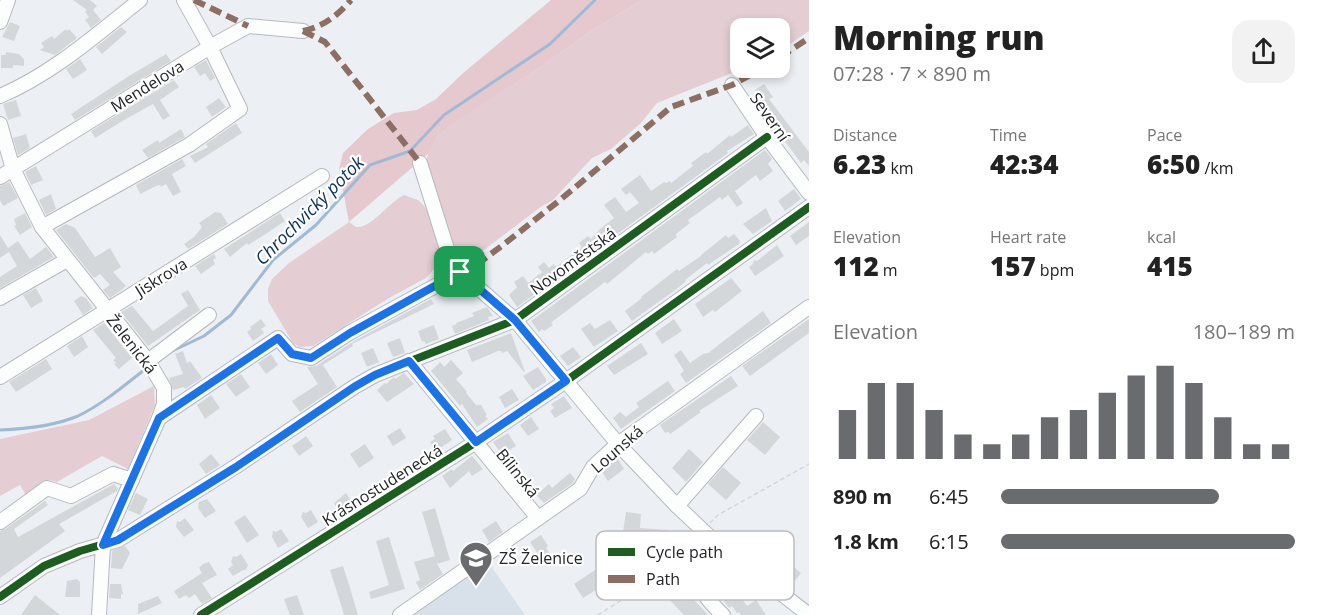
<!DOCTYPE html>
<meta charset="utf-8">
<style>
:root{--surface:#fff;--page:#f2f2f2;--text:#222;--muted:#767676;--accent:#696b6f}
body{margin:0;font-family:"Open Sans",sans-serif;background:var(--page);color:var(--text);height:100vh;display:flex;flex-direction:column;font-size:22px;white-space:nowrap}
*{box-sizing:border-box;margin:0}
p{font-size:20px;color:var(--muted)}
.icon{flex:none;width:33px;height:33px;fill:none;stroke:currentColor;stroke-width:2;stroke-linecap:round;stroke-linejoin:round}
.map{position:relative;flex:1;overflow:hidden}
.drawer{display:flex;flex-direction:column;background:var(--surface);width:510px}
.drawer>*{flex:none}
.fabs{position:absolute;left:730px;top:18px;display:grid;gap:12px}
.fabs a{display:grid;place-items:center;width:60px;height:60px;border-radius:12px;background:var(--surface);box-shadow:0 3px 9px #0003;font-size:30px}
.pin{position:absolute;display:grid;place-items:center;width:51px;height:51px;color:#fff;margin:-26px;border-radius:12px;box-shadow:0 3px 9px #0006}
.round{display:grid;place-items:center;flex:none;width:63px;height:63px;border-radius:18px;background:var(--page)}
.overview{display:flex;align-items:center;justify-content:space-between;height:102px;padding:0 24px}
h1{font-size:33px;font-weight:800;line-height:45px}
.figures{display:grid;grid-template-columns:repeat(3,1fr);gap:9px;height:102px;padding:6px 24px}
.figures div{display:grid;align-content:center}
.figures b{font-size:26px;font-weight:800}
.figures small{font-size:16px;font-weight:400}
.figures p{font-size:16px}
.chart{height:168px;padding:12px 24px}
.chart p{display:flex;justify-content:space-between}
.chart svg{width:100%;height:108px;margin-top:6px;stroke:var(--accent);stroke-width:6}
ul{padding:0 24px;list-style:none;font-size:20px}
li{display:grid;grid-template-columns:96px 72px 1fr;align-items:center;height:45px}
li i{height:15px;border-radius:8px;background:var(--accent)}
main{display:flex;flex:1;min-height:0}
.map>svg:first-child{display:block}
.built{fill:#d8e1e9}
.green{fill:#e4ced4}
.forest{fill:#e6c8cf}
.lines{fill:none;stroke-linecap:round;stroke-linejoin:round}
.stream{stroke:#a0bad5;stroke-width:3}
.building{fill:#d4d7da}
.minor-casing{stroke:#b6b9bc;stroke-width:16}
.path{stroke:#d4d6d7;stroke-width:1.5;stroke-dasharray:4.5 3;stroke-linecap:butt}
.minor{stroke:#fcfdfd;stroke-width:14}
.quiet{stroke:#8d6e63;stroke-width:6;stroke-dasharray:12 6;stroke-linecap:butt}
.cycleway-casing{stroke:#fff;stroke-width:11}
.cycleway{stroke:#1b5e20;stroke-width:8}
.route-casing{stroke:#fff;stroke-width:12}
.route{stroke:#1a73e8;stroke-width:8}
.labels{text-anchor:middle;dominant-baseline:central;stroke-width:4.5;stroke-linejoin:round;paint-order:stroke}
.street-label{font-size:16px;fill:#222427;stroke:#fff}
.poi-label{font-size:16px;fill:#222427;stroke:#fff;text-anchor:start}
.water-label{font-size:18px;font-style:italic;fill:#0a3358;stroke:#fff}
.key{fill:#fff;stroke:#bdbdbe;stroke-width:1.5}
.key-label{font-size:16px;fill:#222427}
</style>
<main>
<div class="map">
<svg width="809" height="615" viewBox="0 0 809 615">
<rect width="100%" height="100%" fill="#ecf0f4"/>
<!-- built -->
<polygon class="built" points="486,559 525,615 407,615"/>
<!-- green -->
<g class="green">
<polygon points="642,0 809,0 809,31 780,51 780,28 741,28 741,68 751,68 732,73 657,103 641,123 611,149 592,158 552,201 542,206 480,253 471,257 456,255 425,166 428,154 438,135 456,120 536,70 588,33"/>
<path d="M404,195L418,200L429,211L442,254L440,262L426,278L389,298L313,346L299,347L293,343L268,301V289L272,279L289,263L349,222L356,227C371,229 389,202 404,195Z"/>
<polygon points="154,386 155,405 128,469 102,456 57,482 50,480 27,497 20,485 0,496 0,439 89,420"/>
</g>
<!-- forest -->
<polygon class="forest" points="551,0 642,0 588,33 536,70 456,121 438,135 429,153 349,222 339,169 343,153 368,129 394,113 417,110 436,99 462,74"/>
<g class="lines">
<!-- stream -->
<g class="stream">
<polyline points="168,353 204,336 231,315 273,260 316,225 370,165 410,151 444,115 550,44 595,0"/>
<path d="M0,430C26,429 54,426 78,416C103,404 126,384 148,367"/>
</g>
</g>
<!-- building -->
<g class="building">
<polygon points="73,0 90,0 97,6 93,10 101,20 91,28 85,20 89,17 85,12 87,10"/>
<polygon points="10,22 20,26 14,41 2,37"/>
<polygon points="121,27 127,32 102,54 96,47"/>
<polygon points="66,29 67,31 69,29 77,38 55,55 40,50 44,47 41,43 52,36 54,39"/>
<polygon points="6,52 19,54 24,59 24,66 13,65 13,68 1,68 1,55 6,55"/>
<polygon points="166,54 171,61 75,120 71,114 129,76"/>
<polygon points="80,59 87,70 73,79 66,69"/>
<polygon points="206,60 215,78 210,81 205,73 200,76 194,67"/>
<polygon points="174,80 179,87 160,100 170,116 163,120 153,104 124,120 95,138 91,131"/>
<polygon points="764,84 773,97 769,99 809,152 809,166 804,160 801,163 764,113 768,110 755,90"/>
<polygon points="219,98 226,107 212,117 206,107"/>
<polygon points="16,100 21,116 8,120 3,104"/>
<polygon points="236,123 242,133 195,163 190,156 208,147 206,144"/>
<polygon points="748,125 754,134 727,151 728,153 683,186 517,307 509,295 517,287 514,282 523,276 528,283 542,272 538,267 544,262 549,268 554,264 556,267 582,247 579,243 588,236 591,239 601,228 614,218 604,205 615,197 626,212 639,203 630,192 626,195 621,189 640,175 651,191 664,182 666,183 670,181 671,183 693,166 691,163 706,152 707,154 730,135 731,137"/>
<polygon points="181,129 185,137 148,158 142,150 158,140 159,143"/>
<polygon points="26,134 30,148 18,155 13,138"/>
<polygon points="765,150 772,159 768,164 773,171 760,181 756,175 735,191 743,203 737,207 728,195 722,200 720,197 688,220 690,223 676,234 677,237 654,254 652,251 648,254 646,252 607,284 605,282 553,321 551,323 553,325 544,331 542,329 539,332 531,321"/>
<polygon points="182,159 186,166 172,174 181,192 173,196 166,184 161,187 160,185 156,186 140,194 136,185"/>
<polygon points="36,166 43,180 31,185 25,172"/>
<polygon points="9,182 18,198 3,206 0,200 0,186"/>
<polygon points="794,189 801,199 785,211 778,201"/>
<polygon points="51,194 56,209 46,215 39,200"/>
<polygon points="766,208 772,221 753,234 743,224"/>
<polygon points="215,212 221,213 228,224 188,249 184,244 194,237 202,227 199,223"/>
<polygon points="25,213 32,227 20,235 14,226 16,225 14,219"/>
<polygon points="280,213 285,221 261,237 248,245 247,243 230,257 224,249"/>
<polygon points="809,222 809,236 796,245 790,236"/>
<polygon points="66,224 75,228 95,257 110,248 121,267 113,272 126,286 120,291 110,298 103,290 110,285 100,274 94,278 56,230"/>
<polygon points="734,234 740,241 739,244 708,265 707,263 685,280 686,281 678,288 632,321 625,311 642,298 641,297 677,269 679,271 701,256 701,255 726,235 728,238"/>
<polygon points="0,235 8,248 18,241 30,259 46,247 54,257 0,288 0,277 17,266 9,252 0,258"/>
<polygon points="777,245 784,256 755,276 749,267 753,264 754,260 757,261"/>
<polygon points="214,254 216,258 213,260 215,264 201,274 195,266"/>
<polygon points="731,278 742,291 715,312 713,310 703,317 695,304"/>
<polygon points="36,288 43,301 31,308 23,295"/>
<polygon points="188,290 200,310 148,346 121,312 132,306 153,331 188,306 181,294"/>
<polygon points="81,296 86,298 93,308 83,315 74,301"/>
<polygon points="431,299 434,304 352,344 353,346 323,365 337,387 300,412 292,401 318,384 307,367 316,366 354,341"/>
<polygon points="487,307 493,316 488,317 489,320 455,334 452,326 457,324 456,323 474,316 472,313"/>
<polygon points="763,311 771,323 686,383 680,374 684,371 674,355 681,350 690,363 703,354 708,353"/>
<polygon points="261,319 266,326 261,329 264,333 253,341 247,332 251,329 250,327"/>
<polygon points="674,319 682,331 662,344 655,333"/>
<polygon points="809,319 809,333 750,376 742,366"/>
<polygon points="610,320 618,331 594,347 581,329 590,323 595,329"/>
<polygon points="104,323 132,358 119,369 114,364 116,363 113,360 116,358 93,330"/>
<polygon points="434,325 439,339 426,344 424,341 422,342 418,331"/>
<polygon points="511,333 525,372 524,372 507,351 502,353 501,351 498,351 472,362 467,350"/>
<polygon points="82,336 88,347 74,357 67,346"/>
<polygon points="400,338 405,353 393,357 387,343"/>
<polygon points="641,343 648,354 614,375 607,366"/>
<polygon points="573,347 581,357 568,366 560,356"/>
<polygon points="373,348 379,362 367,367 361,353"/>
<polygon points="183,351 187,363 190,361 202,378 185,389 184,387 173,390 169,378 183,374 175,354"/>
<polygon points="271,354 278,365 266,374 258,363"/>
<polygon points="46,359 52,369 16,392 9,382"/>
<polygon points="451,360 463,373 456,379 467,392 466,393 476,405 481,405 487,415 485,416 488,419 477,427 462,404 460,406 431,371 440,362 444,367"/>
<polygon points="538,367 546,379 546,382 533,390 523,376"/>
<polygon points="404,373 414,384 387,402 377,390 385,383 386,384 394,377 395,379"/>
<polygon points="241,374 250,387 236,397 226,384"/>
<polygon points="731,376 738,386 699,411 701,412 670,434 669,432 665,433 660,425"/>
<polygon points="668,381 675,391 621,429 613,418 620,412 626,417 639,407 636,403"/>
<polygon points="512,389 519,400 505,408 499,397"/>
<polygon points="211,395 220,408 205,419 197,405"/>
<polygon points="564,396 572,408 555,418 550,411 554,408 551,404"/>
<polygon points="531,417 539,429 528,436 520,425"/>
<polygon points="763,422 780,437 765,455 747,440"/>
<polygon points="400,428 406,438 393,446 387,436"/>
<polygon points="445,429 452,440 436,451 430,442 435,439 433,436"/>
<polygon points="508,433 516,446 502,455 493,442"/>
<polygon points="306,436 313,446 299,456 292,446"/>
<polygon points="365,444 374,458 359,468 350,454"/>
<polygon points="689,449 703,462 686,482 672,468"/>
<polygon points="211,454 220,465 206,474 199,464"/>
<polygon points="472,456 483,469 472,476 469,471 450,488 442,476 452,469 453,471"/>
<polygon points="617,457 624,469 608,481 602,472"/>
<polygon points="723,467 741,483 726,500 708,484"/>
<polygon points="570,473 575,479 573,483 544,503 536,495 549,484 552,488"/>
<polygon points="114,484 118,489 117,491 59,524 65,531 0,578 0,531 5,529 45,501 48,505 14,529 18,537"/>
<polygon points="136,493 148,499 140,515 128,510"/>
<polygon points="346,493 353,504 340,513 334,503"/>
<polygon points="207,499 216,511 205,518 198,508 199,502"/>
<polygon points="435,508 450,560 437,564 443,574 420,590 416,582 420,580 414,562 435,556 422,512"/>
<polygon points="311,510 318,522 308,528 301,517 303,512 306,513"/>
<polygon points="626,512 641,514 640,528 669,530 667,557 650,556 583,598 574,584 623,551 622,539"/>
<polygon points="245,515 259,535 247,543 234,522"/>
<polygon points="185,518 194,530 184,537 176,527 177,521 180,522"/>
<polygon points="496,521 503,532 489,542 482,530"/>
<polygon points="281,529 289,541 278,548 272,537 273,531 276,532"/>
<polygon points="541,535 548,546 546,548 551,555 542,560 530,542"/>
<polygon points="389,537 405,589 371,599 369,592 389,585 376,541"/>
<polygon points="125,546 130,553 122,569 111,568 112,551"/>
<polygon points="241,554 248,565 246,570 243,570 233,576 228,569 233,565 231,562 233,556 236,557"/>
<polygon points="209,562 217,575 202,583 212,598 202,604 195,594 189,598 186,595 179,599 174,591 202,573 199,568 203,564"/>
<polygon points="788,562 801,573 793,583 780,573"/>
<polygon points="343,566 350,588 358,615 344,615 337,592 330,570"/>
<polygon points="725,574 747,606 756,600 766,615 741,615 739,612 737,613 732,606 729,608 711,583"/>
<polygon points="77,579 80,582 80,597 65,597 67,581"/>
<polygon points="110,584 121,584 123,594 121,594 121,599 109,598"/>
<polygon points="679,584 696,602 708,615 684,615 666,596"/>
<polygon points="35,595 60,615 21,615"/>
<polygon points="297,595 304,615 290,615 284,599"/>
<polygon points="158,596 162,603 138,614 138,604"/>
</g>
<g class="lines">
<defs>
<g id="minor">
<polyline points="0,22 8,0"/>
<polyline points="732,85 767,137 809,193"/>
<path d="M0,96C52,74 96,35 140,0"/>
<polyline points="0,124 13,169 42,227 148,361 164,388 164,404 159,418 103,545 99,615"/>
<polyline points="420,163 452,265 515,320 618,444 677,506 714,541 809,615"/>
<polyline points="0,177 210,47 248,26 303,31"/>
<polyline points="42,227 189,145 240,109 210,47 184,0"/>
<polyline points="0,298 67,260"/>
<polyline points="148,361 209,315"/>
<polyline points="409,361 538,518"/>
<polyline points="0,377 322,176"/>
<polyline points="159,418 278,338 292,354 311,358 349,333 461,272"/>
<polyline points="677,506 756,416"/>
<polyline points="0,522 47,488 71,496 113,474 132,480"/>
<path d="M714,541C700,580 690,584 723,615"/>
<polyline points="0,597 44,566 80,551 118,540 235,467 354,387 375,375 515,320 767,137"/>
<polyline points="201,615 476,442 566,381 809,207"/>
<polyline points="400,615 580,489 593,467 618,444 809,307"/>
</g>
</defs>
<!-- minor casing -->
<use href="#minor" class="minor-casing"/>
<!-- path -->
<g class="path">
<polyline points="710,523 718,515 809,464"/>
<polyline points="695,539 695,554"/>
<polyline points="598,615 698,552"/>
</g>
<!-- minor -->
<use href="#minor" class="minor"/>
<!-- quiet -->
<g class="quiet">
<polyline points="194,0 248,26"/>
<polyline points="303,31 325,42 420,163"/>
<path d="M303,31C324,26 337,16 351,0"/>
<polyline points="780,57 809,38"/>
<polyline points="461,272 468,271 503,245 560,200 671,107 732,85 763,68"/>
</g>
<defs>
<g id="cycleway">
<polyline points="0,597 44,566 80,551 118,540 235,467 354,387 375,375 515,320 767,137"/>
<polyline points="201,615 476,442 566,381 809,207"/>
</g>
</defs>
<!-- cycleway casing -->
<use href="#cycleway" class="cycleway-casing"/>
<!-- cycleway -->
<use href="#cycleway" class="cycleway"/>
</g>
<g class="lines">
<defs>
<polygon id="route" points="460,272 515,320 566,381 476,442 409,361 375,375 354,387 236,467 118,540 103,545 159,418 278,338 292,354 311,358 350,333"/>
</defs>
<!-- route casing -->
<use href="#route" class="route-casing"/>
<!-- route -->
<use href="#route" class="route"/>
</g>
<!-- icons -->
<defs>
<symbol id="school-pin" viewBox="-11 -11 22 30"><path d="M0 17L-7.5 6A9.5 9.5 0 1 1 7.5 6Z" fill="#696b6f" stroke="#fff"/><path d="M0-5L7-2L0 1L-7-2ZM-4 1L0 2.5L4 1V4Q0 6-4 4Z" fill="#fff"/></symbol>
</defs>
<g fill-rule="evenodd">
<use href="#school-pin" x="457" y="539" width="38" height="52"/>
</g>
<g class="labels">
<!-- street labels -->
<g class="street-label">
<text transform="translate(147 86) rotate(-32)">Mendelova</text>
<text transform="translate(770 117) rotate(55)">Severní</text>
<text transform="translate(573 261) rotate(-36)">Novoměstská</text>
<text transform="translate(161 277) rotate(-32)">Jiskrova</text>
<text transform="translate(132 344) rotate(52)">Želenická</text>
<text transform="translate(617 449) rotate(-41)">Lounská</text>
<text transform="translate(518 473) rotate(51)">Bílinská</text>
<text transform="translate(382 485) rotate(-32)">Krásnostudenecká</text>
</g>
<!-- poi labels -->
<g class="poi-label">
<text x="499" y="558">ZŠ Želenice</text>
</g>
<!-- water labels -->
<g class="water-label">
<text transform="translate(309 210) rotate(-45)">Chrochvický potok</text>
</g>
</g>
<!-- legend -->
<rect x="596" y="531" width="198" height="69" rx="9" class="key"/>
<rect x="608" y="548" width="27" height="8" fill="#1b5e20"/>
<rect x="608" y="575" width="27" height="8" fill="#8d6e63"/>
<g class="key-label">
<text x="646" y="558">Cycle path</text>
<text x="646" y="585">Path</text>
</g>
</svg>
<div class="fabs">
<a><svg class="icon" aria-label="layers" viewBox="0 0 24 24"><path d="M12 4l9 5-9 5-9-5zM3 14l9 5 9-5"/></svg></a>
</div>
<div class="pin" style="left:460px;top:272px;background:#1e9e55"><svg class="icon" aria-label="arrive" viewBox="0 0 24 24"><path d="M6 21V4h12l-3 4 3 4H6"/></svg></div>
</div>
<section class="drawer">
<div class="overview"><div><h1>Morning run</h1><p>07:28 · 7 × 890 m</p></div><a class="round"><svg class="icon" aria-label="share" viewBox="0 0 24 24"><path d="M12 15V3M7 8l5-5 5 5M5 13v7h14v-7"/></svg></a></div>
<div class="figures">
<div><p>Distance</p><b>6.23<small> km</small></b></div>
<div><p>Time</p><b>42:34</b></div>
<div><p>Pace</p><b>6:50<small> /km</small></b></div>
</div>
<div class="figures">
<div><p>Elevation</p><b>112<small> m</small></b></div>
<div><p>Heart rate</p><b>157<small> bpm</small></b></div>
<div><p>kcal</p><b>415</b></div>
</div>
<div class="chart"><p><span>Elevation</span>180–189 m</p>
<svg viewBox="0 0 160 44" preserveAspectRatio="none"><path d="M5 44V24M15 44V13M25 44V13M35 44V24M45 44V34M55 44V38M65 44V34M75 44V27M85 44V24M95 44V17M105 44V10M115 44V6M125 44V13M135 44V27M145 44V38M155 44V38"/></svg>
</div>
<ul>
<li><b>890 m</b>6:45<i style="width:74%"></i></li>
<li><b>1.8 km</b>6:15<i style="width:100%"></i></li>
</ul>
</section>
</main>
